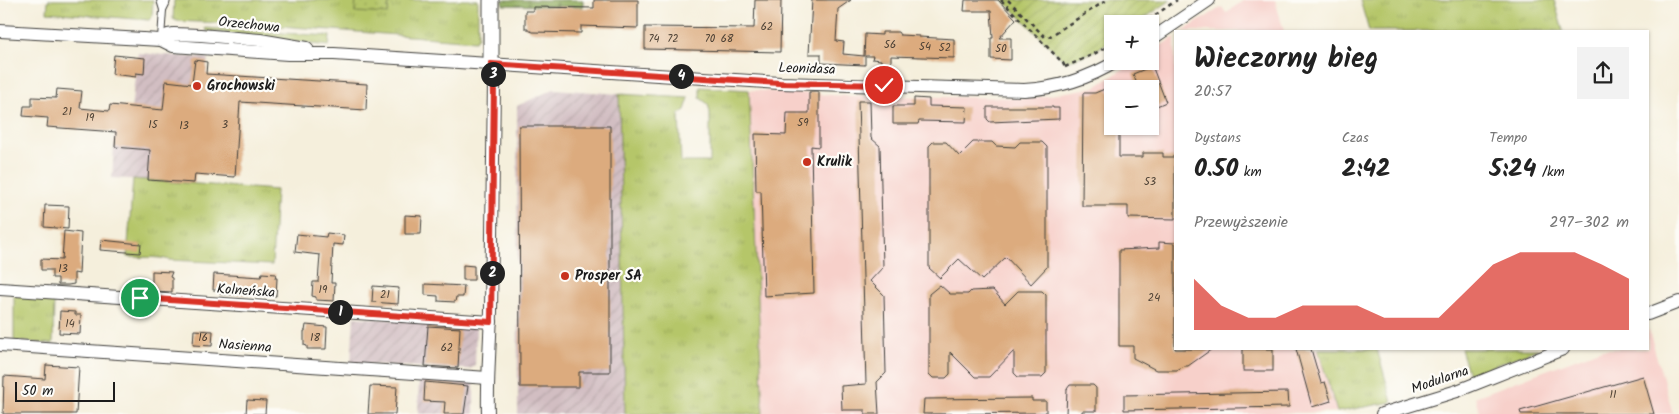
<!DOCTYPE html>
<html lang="pl">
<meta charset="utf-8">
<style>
:root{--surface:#fff;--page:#f2f2f2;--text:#222;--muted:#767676;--accent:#d93025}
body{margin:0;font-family:Kalam,sans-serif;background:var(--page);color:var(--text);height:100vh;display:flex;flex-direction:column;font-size:19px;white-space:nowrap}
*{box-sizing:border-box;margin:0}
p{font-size:16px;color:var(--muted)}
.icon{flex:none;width:28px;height:28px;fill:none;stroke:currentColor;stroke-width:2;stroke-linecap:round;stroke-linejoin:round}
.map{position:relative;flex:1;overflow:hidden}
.panel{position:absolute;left:1174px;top:30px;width:475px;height:320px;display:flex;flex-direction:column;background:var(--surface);border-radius:0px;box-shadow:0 1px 4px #0004}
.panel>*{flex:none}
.buttons{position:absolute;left:1104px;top:15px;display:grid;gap:10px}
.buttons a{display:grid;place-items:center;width:55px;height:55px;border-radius:0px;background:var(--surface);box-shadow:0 1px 4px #0004;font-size:25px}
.scale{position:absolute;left:15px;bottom:12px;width:100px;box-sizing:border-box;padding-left:5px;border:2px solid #1c1c1c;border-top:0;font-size:14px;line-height:18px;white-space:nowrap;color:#1c1c1c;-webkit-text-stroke:4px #fdfcf7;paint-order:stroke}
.pin{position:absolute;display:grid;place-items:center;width:42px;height:42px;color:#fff;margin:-21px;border:2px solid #fff;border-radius:50%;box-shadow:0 1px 5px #0007}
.km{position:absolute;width:25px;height:25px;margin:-12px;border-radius:50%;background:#222;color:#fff;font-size:14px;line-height:25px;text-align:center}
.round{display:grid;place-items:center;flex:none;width:52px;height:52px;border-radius:0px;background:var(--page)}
.headline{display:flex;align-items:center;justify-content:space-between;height:85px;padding:0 20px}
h1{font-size:28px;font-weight:700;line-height:38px}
.stats{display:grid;grid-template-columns:repeat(3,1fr);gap:8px;height:85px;padding:5px 20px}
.stats div{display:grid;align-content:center}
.stats b{font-size:25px;font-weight:700}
.stats small{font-size:14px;font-weight:400}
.stats p{font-size:14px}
.chart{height:140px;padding:10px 20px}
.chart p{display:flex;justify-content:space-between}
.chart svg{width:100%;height:90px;margin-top:5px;fill:var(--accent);opacity:.7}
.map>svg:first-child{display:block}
.built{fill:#f7d0ca;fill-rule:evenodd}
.industrial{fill:url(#industrial-furrows)}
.grass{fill:url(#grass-tufts);stroke:#687142}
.forest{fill:url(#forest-firs);stroke:#56643c}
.park{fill:url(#park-dots);stroke:#687142}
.garden{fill:url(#garden-furrows);stroke:#687142}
.building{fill:#dcab7e}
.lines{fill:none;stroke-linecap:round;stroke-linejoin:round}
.service-casing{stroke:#3d3c39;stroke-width:8}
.minor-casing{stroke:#3d3c39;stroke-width:14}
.tertiary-casing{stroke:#3d3c39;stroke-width:17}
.path{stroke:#3d3c39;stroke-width:2.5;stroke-dasharray:4 4;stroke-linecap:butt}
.service{stroke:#fff;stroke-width:6}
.minor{stroke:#fff;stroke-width:12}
.tertiary{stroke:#fff;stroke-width:15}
.route-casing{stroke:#fff;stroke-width:10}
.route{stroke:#d93025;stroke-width:6}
.poi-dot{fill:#c8321e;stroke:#fdfcf7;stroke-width:2}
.labels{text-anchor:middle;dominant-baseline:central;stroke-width:4.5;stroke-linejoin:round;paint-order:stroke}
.number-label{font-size:11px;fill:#4c4034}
.street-label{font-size:14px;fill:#1c1c1c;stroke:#fdfcf7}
.poi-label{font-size:14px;font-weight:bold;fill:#1c1c1c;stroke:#fdfcf7;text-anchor:start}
</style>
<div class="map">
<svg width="1679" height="414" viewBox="0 0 1679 414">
<defs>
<pattern id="industrial-furrows" width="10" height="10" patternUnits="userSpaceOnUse" patternTransform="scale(1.25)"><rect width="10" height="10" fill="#d2bec2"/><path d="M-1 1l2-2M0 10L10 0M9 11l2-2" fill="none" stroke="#b4a3a6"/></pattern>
<pattern id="grass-tufts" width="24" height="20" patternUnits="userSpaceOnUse" patternTransform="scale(1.25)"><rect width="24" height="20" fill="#b5c669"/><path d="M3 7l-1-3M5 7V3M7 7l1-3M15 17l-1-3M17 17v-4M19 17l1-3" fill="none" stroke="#9baa5a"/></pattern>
<pattern id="forest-firs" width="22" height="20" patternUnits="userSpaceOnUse" patternTransform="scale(1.25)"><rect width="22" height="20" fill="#90ab5d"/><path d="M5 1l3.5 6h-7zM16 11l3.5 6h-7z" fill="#758a4c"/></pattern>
<pattern id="park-dots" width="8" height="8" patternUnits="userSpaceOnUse" patternTransform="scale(1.25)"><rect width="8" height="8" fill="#b5c669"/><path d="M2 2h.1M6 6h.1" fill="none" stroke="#9baa5a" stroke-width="1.8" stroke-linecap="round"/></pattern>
<pattern id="garden-furrows" width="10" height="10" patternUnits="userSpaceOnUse" patternTransform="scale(1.25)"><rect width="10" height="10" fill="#b5c669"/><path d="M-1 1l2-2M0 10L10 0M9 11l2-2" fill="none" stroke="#9baa5a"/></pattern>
</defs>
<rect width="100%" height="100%" fill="#fdfcf7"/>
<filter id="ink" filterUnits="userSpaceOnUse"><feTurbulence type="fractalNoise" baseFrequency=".02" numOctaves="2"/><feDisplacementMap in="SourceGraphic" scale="10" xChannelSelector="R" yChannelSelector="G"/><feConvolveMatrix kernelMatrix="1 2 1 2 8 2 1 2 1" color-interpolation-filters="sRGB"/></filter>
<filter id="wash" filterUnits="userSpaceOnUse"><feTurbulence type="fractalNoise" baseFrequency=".0096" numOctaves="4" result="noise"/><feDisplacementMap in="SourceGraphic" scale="20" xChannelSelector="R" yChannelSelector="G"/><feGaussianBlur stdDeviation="1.12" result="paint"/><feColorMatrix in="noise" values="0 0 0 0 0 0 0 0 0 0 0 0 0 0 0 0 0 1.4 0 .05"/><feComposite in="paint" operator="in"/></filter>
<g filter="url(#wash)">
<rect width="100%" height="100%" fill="#f5efdc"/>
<!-- built -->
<g class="built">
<polygon points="1244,0 1275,0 1284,31 1183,31 1222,7 1226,13"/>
<path d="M1175,37V349H1318L1337,412L1250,414H763L749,90L847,96L1034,98L1095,87L1136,61H1150V52ZM1112,89H1150V126H1112Z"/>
<polygon points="1648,330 1649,330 1673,414 1480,414 1475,397 1602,349 1648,349"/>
</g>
<!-- industrial -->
<g class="industrial">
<polygon points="138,53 208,58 194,183 112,178 115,131 129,126"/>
<polygon points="554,89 619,94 625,414 518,414 517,106"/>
<polygon points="354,317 471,325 476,329 475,366 470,369 457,369 351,363"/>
<polygon points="419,376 474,379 474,414 418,414"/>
</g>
<!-- grass -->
<g class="grass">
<polygon points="48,0 153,0 152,17 149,20 47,12"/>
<polygon points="174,0 356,0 355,12 388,13 389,0 478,0 478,37 475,41 280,26 177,21 173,19"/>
<polygon points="1360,0 1554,0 1563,31 1369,31"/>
<polygon points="205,28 330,36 329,46 206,31"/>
<polygon points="700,87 749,90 763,414 625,414 619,94 689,98 685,110 679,114 681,162 710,162 710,112 708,104 700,98"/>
<path d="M133,179L276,190L272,265L170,260C155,256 142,258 127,257Z"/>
<polygon points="14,295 54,298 53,344 14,341"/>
<polygon points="1318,349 1377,349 1392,402 1337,412"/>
<polygon points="1461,349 1538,349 1469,375"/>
</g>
<!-- forest -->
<polygon class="forest" points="503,0 583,0 583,7 503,5"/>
<!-- park -->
<polygon class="park" points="356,0 389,0 388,14 355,12"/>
<!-- garden -->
<polygon class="garden" points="1003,0 1171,0 1136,24 1112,24 1112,40 1091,53 1065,62"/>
<g id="blocks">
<!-- building -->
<g class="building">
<polygon points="594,0 638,0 638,28 581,26 581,33 533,32 528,30 528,28 525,28 525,11 533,11 533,7 594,8"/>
<polygon points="755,0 781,0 780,52 645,49 645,27 754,28"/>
<polygon points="812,0 851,0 838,9 836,41 844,42 843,54 864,56 865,34 882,35 882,32 898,32 900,35 919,36 919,37 954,39 954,58 891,56 891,64 881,64 881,60 872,59 873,56 865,56 865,65 821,63 821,54 809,54"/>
<polygon points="965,0 998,0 1016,19 999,38 1011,38 1011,60 991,59 991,38 993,38 991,11 964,11"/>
<polygon points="114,55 145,58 144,74 136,73 136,77 112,74"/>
<polygon points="195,60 207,62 206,74 367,84 366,110 240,102 235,177 195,174 194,183 148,180 150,150 115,147 116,132 47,127 48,118 23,116 24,106 32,106 32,97 56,98 57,89 82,91 80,108 109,111 110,105 163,110 166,81 192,84"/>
<polygon points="1151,63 1166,102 1150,109 1150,89 1139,89 1133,74 1150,67"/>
<polygon points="1107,88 1112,97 1112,126 1119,126 1119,157 1143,157 1143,153 1163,153 1163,157 1175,157 1175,219 1128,218 1128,206 1082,206 1083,93 1095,93"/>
<polygon points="809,92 819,92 819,147 811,146 814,293 764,296 761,191 756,191 755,134 786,135 787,113 809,113"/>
<polygon points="914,98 929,99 929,106 967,107 966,122 919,121 918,124 893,124 893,106 914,106"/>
<polygon points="858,101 870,101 871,138 880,146 883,267 870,281 884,295 886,373 877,382 879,414 865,414 865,410 842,410 841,386 866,384"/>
<polygon points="987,107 1053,107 1053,108 1059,108 1059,119 990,122 987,119"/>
<polygon points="519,126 610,126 610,372 579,372 579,387 520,387"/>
<polygon points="933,142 946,142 959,156 973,142 992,142 996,146 1015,147 1020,142 1042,142 1047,147 1047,267 1031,284 1006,257 982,280 959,259 940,278 929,268 929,146"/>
<polygon points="45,205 69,206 68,229 44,227"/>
<polygon points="405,215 422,216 421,234 405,234"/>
<polygon points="64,231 81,233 79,274 74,273 74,284 68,285 58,285 58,278 52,278 52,270 41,270 41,259 62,260"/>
<polygon points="327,233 344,235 343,245 333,244 331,283 335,283 334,301 316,300 316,297 312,296 313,282 318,282 320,255 295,252 297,234 326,237"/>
<polygon points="101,240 141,244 140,253 100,250"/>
<polygon points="1159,242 1175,243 1175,349 1212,349 1188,366 1184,366 1177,370 1156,370 1133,358 1133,346 1119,346 1119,250 1159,248"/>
<polygon points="463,265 474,266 474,280 463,280"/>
<polygon points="152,271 172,272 170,277 172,278 172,292 152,291"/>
<polygon points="262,273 276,274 275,278 277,278 276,296 220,294 220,290 213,290 214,274 261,277"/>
<polygon points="425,284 464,286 463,297 456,297 455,302 438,301 438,296 425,295"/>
<polygon points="940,285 950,294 968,294 971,291 993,290 1005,304 1018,291 1042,291 1046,295 1046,373 1042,377 1018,377 1014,373 1014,351 989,377 975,377 950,352 950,374 946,378 933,378 929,374 929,294"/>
<polygon points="373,286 399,288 398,304 372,302"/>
<polygon points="60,311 75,312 75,315 81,315 80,334 59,333"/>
<polygon points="306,325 327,327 326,349 307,349 307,346 304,345 304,331 305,331"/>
<polygon points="428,326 460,328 458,368 425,366"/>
<polygon points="194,330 213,331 212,346 193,345"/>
<rect x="1243" y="349" width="30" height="22"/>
<polygon points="1296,349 1311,349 1321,383 1325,382 1331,401 1312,407"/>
<polygon points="46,365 79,367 76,414 3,414 4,376 45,379"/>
<polygon points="1643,376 1654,414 1521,414 1520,411"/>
<polygon points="425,382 468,386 464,414 444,414 445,402 424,401"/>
<polygon points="1070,385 1093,385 1096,388 1096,411 1082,411 1082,414 1066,414 1067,389"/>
<polygon points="370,386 397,387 395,414 368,414"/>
<polygon points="1288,392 1289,407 1124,410 1124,395"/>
<polygon points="1032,398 1032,401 1046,401 1046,413 923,414 924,399"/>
<polygon points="247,400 266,401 265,414 246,414"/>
</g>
</g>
</g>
<g filter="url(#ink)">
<use href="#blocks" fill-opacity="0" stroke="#3d3c39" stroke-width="1"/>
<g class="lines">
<defs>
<g id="service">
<polyline points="160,0 163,10 161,38"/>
<polyline points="163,10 166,4 167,0"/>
</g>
<g id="minor">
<path d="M0,31L161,40L173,46L288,54H334L780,83L1024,90C1058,88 1088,79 1117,61"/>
<polyline points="161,40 168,35 174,34 200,35 260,40 307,48"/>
<polyline points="1150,40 1209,0"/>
<polyline points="0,289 491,322"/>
<polyline points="1648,314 1679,302"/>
<polyline points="0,345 488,378"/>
<path d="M488,414C487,380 490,346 491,311C492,235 493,159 494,83L491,64"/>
<polyline points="1382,414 1457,391 1563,349"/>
</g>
<polyline id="tertiary" points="491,0 491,64"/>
</defs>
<!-- service casing -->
<use href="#service" class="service-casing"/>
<!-- minor casing -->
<use href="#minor" class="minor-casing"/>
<!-- tertiary casing -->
<use href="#tertiary" class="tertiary-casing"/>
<!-- path -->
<g class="path">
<polyline points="1001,0 1063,63 1066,70"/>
<polyline points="1008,0 1045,37 1047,38 1107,0"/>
<polyline points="1142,24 1177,0"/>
<polyline points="1065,67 1094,54 1112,44"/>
</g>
<!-- service -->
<use href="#service" class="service"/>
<!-- minor -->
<use href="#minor" class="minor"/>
<!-- tertiary -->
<use href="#tertiary" class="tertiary"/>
</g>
</g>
<g class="lines" filter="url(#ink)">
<defs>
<polyline id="route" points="140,298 491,322 494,83 491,64 780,83 884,85"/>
</defs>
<!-- route casing -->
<use href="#route" class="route-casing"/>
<!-- route -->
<use href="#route" class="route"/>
</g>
<!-- markers -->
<g class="poi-dot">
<circle cx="197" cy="86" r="5"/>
<circle cx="807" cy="162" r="5"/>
<circle cx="565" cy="276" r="5"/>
</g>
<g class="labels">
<!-- number labels -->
<g class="number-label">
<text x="767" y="27">62</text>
<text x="654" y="39">74</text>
<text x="673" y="39">72</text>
<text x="710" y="39">70</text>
<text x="727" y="39">68</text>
<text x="890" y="45">56</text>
<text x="925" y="47">54</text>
<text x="945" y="48">52</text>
<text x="1001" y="49">50</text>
<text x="67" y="112">21</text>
<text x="90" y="118">19</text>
<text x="803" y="123">59</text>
<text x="153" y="125">15</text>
<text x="225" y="125">3</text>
<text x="184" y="126">13</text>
<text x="1150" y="182">53</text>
<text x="63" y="269">13</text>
<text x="323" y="290">19</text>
<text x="385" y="295">21</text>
<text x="1154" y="298">24</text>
<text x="70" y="324">14</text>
<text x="203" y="338">16</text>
<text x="315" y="338">18</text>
<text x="447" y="348">62</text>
<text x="1613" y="395">11</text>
</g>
<!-- street labels -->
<g class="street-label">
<text transform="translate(249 25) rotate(6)">Orzechowa</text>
<text transform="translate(807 69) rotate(2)">Leonidasa</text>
<text transform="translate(246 291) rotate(4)">Kolneńska</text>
<text transform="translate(245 346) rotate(4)">Nasienna</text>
<text transform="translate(1440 380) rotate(-19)">Modularna</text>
</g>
<!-- poi labels -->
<g class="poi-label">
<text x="207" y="86">Grochowski</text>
<text x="817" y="162">Krulik</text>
<text x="575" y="276">Prosper SA</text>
</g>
</g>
</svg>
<div class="buttons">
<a>+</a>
<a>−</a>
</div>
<div class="scale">50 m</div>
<div class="pin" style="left:140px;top:298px;background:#1e9e55"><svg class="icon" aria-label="arrive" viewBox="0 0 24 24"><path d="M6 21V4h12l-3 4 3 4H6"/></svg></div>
<div class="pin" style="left:884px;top:85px;background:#d93025"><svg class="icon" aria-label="check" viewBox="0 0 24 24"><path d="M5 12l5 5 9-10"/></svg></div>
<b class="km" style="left:340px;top:312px">1</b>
<b class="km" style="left:492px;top:273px">2</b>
<b class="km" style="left:493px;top:74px">3</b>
<b class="km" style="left:681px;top:76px">4</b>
<section class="panel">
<div class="headline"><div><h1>Wieczorny bieg</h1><p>20:57</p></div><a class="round"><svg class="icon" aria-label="share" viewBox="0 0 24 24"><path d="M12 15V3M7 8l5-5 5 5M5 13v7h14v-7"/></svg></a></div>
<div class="stats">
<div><p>Dystans</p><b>0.50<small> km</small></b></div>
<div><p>Czas</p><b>2:42</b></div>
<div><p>Tempo</p><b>5:24<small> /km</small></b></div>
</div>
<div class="chart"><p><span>Przewyższenie</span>297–302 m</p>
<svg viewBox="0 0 160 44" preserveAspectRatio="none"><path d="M0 44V19L10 32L20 38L30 38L40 32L50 32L60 32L70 38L80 38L90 38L100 25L110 12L120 6L130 6L140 6L150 12L160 19V44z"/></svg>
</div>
</section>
</div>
